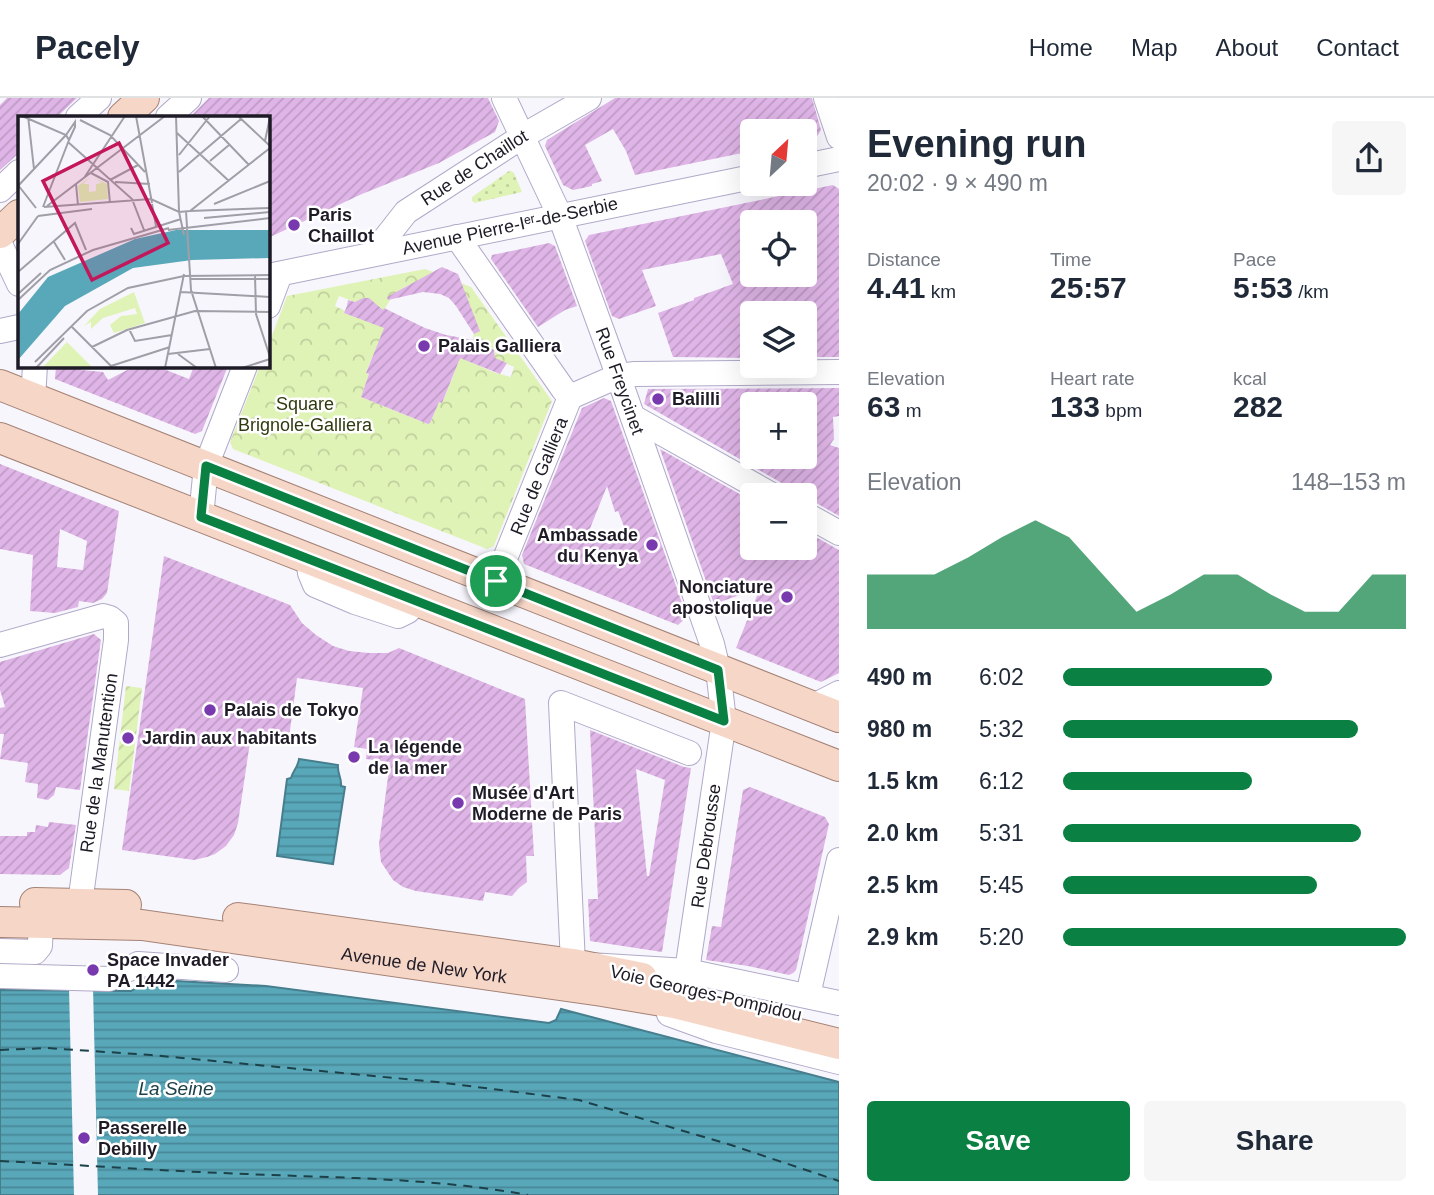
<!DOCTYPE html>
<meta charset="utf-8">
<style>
:root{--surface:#fff;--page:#f6f6f7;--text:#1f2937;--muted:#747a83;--line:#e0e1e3;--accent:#0b8043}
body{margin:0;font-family:Helvetica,sans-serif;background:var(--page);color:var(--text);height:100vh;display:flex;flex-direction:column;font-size:26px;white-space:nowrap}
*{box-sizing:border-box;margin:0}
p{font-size:23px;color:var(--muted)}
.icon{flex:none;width:38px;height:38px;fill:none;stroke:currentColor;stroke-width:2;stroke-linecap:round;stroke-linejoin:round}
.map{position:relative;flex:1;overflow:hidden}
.side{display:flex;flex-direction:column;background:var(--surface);width:595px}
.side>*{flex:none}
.needle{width:46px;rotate:26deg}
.tools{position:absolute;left:740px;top:21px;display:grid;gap:14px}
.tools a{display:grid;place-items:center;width:77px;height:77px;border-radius:7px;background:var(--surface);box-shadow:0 7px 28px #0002;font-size:35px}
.pin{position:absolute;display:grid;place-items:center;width:60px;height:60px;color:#fff;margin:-30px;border:4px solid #fff;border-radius:50%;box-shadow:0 2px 7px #0007}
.round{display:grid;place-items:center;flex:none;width:74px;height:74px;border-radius:7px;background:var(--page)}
.summary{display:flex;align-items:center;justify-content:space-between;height:119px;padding:0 28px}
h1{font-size:38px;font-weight:800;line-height:52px}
.metrics{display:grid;grid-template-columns:repeat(3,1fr);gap:10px;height:119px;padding:7px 28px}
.metrics div{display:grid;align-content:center}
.metrics b{font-size:30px;font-weight:800}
.metrics small{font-size:19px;font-weight:400}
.metrics p{font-size:19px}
.chart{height:196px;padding:14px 28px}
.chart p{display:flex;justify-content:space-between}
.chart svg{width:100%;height:126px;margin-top:7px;fill:var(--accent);opacity:.7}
.primary-button{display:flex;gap:14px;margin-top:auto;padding:14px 28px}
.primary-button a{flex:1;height:80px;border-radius:7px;background:var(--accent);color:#fff;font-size:28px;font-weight:800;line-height:80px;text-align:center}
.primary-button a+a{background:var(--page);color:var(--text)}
ul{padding:0 28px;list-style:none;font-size:23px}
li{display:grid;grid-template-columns:112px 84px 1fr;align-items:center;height:52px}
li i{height:18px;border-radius:9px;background:var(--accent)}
header{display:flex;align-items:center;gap:42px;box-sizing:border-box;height:98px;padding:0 35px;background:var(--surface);border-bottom:2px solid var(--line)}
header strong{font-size:33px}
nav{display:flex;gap:38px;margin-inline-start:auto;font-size:24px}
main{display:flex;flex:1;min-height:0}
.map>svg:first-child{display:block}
.grass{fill:url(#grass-dots)}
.forest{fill:url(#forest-crowns)}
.garden{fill:url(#garden-furrows)}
.water{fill:url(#water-rules);stroke:#477e8e;stroke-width:2}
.pier{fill:#f7f6fd}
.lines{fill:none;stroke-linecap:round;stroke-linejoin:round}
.ferry{stroke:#1c4149;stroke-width:2;stroke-dasharray:9 7;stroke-linecap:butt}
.building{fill:url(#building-hatch);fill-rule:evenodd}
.minor-casing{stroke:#b1a9c8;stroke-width:26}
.major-casing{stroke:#a58376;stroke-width:32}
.minor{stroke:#fff;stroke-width:24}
.major{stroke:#f5d6c7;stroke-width:30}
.route-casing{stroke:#fff;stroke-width:14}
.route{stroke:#0b8043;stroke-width:9}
.poi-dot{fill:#7939ae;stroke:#fff;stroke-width:2.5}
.labels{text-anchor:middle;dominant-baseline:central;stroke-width:5;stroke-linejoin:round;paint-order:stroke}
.street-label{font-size:18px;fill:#1e1b26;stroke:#fff}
.poi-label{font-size:18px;font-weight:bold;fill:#1e1b26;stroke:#fff;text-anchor:start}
.park-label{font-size:18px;fill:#2f3b0f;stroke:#fff}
.water-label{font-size:19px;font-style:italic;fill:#1c4149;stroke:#fff}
.inset-river{fill:none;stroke:#58a8ba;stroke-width:3.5}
.inset-road{fill:none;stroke:#a09ea7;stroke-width:2}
.view{fill:#c2185b;fill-opacity:0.15;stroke:#c2185b;stroke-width:3.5}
.inset-edge{fill:none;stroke:#1e1b26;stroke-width:3.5}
</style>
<header>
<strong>Pacely</strong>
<nav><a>Home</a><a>Map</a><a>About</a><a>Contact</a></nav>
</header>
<main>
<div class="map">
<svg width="839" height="1097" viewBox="0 0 839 1097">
<defs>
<pattern id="grass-dots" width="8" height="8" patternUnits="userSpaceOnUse" patternTransform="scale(1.75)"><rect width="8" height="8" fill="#e0f3b7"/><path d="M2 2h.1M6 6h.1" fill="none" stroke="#c0d09d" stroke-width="1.8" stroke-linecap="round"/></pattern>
<pattern id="forest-crowns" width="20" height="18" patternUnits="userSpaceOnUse" patternTransform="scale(1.75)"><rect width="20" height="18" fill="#e0f3b7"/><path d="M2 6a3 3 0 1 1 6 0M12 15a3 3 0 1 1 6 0" fill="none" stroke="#c0d09d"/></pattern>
<pattern id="garden-furrows" width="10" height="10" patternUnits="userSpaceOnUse" patternTransform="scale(1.75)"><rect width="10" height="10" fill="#e0f3b7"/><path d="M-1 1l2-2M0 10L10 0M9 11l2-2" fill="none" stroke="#c0d09d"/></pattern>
<pattern id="water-rules" width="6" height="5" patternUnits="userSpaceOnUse" patternTransform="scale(1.75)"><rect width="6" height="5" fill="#58a8ba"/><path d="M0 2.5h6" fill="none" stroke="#488897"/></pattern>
<pattern id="building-hatch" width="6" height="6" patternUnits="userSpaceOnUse" patternTransform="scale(1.75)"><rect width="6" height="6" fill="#dfb5e7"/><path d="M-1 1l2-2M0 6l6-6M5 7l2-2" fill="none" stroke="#bf9bc6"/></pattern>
</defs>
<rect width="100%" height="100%" fill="#f7f6fd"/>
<!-- grass -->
<polygon class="grass" points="509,73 511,73 514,75 522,94 475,105 472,103 472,99"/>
<!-- forest -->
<path class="forest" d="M425,171L433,174L429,182C407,184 392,194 383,215L372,203L367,200L355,204L339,198L335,208L345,213L344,215L387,230L378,245L366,274L369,276L361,299L428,326L430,325L439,304L442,305L454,276L457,258L493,274L511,279L514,269L494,260L495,254L493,251L470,250C480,227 469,208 461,185L471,189L552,303L494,448L487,451L233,351L230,344L260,268H268V248L287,198Z"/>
<!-- garden -->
<polygon class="garden" points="126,588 142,590 129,693 114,691"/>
<!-- water -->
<g class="water">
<path d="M299,661L338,667C337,675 342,680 341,688L345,689L333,766L277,758L287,681L291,680C293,673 298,669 299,661Z"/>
<polygon points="141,881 266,888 549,925 556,922 561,911 839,984 839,1097 0,1097 0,892 131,893 138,889"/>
</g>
<!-- pier -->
<polygon class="pier" points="69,889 93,889 98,1097 74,1097"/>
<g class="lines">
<!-- ferry -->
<g class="ferry">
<polyline points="0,952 47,950 151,957 437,984 579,1002 731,1047 839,1083"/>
<path d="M0,1063C82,1067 164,1073 246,1076C340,1080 435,1080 528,1097"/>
</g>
</g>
<!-- building -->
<g class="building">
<polygon points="7,0 77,0 57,19 19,19 19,55 0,72 0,7"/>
<polygon points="209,0 488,0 499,23 495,34 439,65 362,96 268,140 268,19 190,19"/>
<polygon points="615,0 812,0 821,32 818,37 805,49 805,33 752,33 752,53 635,77 626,53 613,31 585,47 602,83 592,86 592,88 573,92 563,87 545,48 547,42"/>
<path d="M833,87L839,91V259H805V215H752V260L673,259L658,215L694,202V200L733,186L721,156L642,172L656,208L619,221L612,218L585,143L589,137ZM752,124H805V177H752Z"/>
<polygon points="549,145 555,148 577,208 565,212 538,229 491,161 492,157"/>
<polygon points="442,169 458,176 480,233 474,236 456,208 449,200 440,196 423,194 388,202 387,199"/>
<polygon points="363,200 369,200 383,212 384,210 425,230 446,237 474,242 473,247 490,249 494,252 495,260 507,265 500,276 460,260 442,305 439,304 430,325 428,326 361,299 369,276 366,275 384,230 344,215 347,208 348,202 355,204"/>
<polygon points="56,268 82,268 81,272 103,274 108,282 135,268 164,268 166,272 189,281 194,268 228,268 202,333 195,336 55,281"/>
<path d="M839,290V318L833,319L834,341L830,347L839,350V418L644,306L648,291ZM752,306H805V359H752Z"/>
<path d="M604,300L611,303L687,519L678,527L524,466L522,457L582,310ZM607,388L615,414L618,413L628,439L609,446L587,438Z"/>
<polygon points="660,351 752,403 752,450 805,450 805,433 839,452 839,575 821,584 736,550 760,490 714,506"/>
<path d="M0,366L119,413L107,495L102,501L93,505L79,503L78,509L55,515L30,513L33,457L0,451ZM60,431L87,443L83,472L57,469Z"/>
<polygon points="164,458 290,507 302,525 316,537 333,548 349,553 369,555 388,555 399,550 525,601 534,758 526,758 527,784 519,790 512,798 485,794 483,803 416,793 403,789 393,782 381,764 379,746 390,664 366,661 367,651 354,649 363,590 297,580 289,640 275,638 274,648 250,644 238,725 234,737 226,748 215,756 207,759 194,762 122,752"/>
<polygon points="94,536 101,542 80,692 56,689 54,697 48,702 37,700 38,686 25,684 28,665 0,661 4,636 0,636 0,610 5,609 0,592 0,564"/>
<path d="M590,632L684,669L691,670L662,854L590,843L588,801H598ZM636,671L665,682L649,778H647Z"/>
<polygon points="750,689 825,719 829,726 796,872 793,875 789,877 748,868 706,862 712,828 721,829 743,692"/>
<polygon points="49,724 76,727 69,770 60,777 0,776 0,738 27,738 27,734 35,734 36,727 48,729"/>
</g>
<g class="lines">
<defs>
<g id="minor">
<path id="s1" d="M504,0L560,118L613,263L712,546L718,571L724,623L687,873"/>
<polyline points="826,0 839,39"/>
<polyline points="78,19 99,0"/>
<polyline points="168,19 189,0"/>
<polyline points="805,68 839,61"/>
<polyline points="0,92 19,74"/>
<polyline points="457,139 563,291 570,299 496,483"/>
<polyline points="0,146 19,186"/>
<path id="s2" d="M373,156L406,114L523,38L589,0"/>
<polyline points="268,178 752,79"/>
<polyline points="268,208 280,176"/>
<polyline points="0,233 19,229"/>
<polyline points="570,299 618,278 635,276 839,274"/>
<polyline points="33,300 35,268"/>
<polyline points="633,319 772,397"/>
<polyline points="805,416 839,435"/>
<polyline points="201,419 206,368 245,268"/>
<polyline points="308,460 310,475 315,487 355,504 398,518 408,513 417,503"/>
<polyline points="0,547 103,518 110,520 116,525 116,542 80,805"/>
<polyline points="812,609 839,595"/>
<polyline points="689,655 561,605 573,866 687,873 839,905"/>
<polyline points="0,853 35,854 40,848 41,825"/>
<polyline points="0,878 109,881 138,866 226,872"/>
<polyline points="808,897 839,762"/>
<polyline points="669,916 716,933 839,964"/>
</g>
<g id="major">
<polyline points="123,19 144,0"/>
<polyline points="0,135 19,117"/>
<polyline points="0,287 839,619"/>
<polyline points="0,340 839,668"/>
<polyline points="35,805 126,807"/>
<polyline points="238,820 573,866 642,880"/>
<path id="s3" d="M0,824L142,827L602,893L674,905L839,946"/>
</g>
</defs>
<!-- minor casing -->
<use href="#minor" class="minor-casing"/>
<!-- major casing -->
<use href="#major" class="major-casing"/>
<!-- minor -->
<use href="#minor" class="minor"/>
<!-- major -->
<use href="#major" class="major"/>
</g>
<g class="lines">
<defs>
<polygon id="route" points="206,368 718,572 724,623 201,419"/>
</defs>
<!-- route casing -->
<use href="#route" class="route-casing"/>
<!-- route -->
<use href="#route" class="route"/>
</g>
<!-- markers -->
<g class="poi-dot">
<circle cx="294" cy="127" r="7"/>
<circle cx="424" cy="248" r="7"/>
<circle cx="658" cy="301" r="7"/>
<circle cx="652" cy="447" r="7"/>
<circle cx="787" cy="499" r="7"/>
<circle cx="210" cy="612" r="7"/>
<circle cx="128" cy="640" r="7"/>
<circle cx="354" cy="659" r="7"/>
<circle cx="458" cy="705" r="7"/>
<circle cx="93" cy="872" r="7"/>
<circle cx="84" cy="1040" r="7"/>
</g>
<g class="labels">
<!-- street labels -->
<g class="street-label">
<text stroke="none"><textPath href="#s2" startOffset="135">Rue de Chaillot</textPath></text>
<text transform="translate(510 128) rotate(-12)">Avenue Pierre-Iᵉʳ-de-Serbie</text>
<text stroke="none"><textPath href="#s1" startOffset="306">Rue Freycinet</textPath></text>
<text transform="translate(539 378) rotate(-68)">Rue de Galliera</text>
<text transform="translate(99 665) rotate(-82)">Rue de la Manutention</text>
<text transform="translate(706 748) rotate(-82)">Rue Debrousse</text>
<text stroke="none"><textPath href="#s3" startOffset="427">Avenue de New York</textPath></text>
<text transform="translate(706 895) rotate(13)">Voie Georges-Pompidou</text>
</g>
<!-- poi labels -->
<g class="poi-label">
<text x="308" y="117">Paris<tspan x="308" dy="21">Chaillot</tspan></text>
<text x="438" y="248">Palais Galliera</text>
<text x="672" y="301">Balilli</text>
<text x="638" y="437" text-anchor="end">Ambassade<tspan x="638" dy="21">du Kenya</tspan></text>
<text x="773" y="489" text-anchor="end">Nonciature<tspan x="773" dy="21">apostolique</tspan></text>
<text x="224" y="612">Palais de Tokyo</text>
<text x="142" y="640">Jardin aux habitants</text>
<text x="368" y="649">La légende<tspan x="368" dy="21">de la mer</tspan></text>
<text x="472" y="695">Musée d'Art<tspan x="472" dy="21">Moderne de Paris</tspan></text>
<text x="107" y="862">Space Invader<tspan x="107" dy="21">PA 1442</tspan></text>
<text x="98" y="1030">Passerelle<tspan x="98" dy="21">Debilly</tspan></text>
</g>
<!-- park labels -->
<g class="park-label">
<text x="305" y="306">Square<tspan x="305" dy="21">Brignole-Galliera</tspan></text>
</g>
<!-- water labels -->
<g class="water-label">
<text x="176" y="990">La Seine</text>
</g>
</g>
<!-- overview -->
<g transform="translate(18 18)">
<rect width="252" height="252" fill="#f7f6fd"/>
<path d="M72,61L65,68H71V76L78,75V68L84,67L75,61L89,68L90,83L62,86L60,70ZM49,226L75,252H24Z" fill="#e0f3b7"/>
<path d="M116,176L127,207L96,217L92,209L103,200L119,198L117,192L85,202L73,213V206L66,210L82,193Z" fill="#e0f3b7"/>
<path d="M158,114H252V142L174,144L115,152L47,190L0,244V198L30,161L117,123Z" fill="#58a8ba"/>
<path class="inset-river" d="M173,124L252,123M172,134L252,132M0,205L27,176L72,149L122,130L167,124M7,231L3,223L10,213L68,163L117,142L167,134"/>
<path class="inset-road" d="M10,0L16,53M118,0L134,87M158,0L161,96M184,0L231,49M220,0L252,30M62,4L92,19L127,56M57,6V11L51,24L48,19ZM159,17L211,65M247,25L252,1M50,26L114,83L126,114M161,39L192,0M192,45L211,29M161,56L223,3M73,57L90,66L92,87M66,62L107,0M92,64L120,49M97,66L132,68M58,68L60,89M0,69L18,92M0,70L48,19L4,0M134,88L138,110M196,88L252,65M29,90L147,0M25,91L51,24M26,91L133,83L161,96L172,95L252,32M168,95L173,174L198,252M172,95L252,92M161,96L166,119M20,100L74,93M186,102L252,96M113,112L116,118L163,103M150,114L252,102M36,126L47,144M0,128L20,100M0,156L57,107L68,134M237,159L238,198L252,241M172,163H252M163,176L252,181M0,178L23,157M0,184L32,154L75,134L151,112M53,210L95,252M111,213L117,225L154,219M74,231L109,214L177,195L252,196M150,238L192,233M160,238L179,252M17,246L69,195L110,172L166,160L252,159M93,250L152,231M18,252L46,222M147,252L166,158M224,252L252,243"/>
<path class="view" d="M101,27L150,127L74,164L25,65Z"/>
<rect width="252" height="252" class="inset-edge"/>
</g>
</svg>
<div class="tools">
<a><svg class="needle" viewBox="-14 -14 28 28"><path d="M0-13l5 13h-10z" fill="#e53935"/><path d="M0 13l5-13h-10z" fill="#747a83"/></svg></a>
<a><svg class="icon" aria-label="locate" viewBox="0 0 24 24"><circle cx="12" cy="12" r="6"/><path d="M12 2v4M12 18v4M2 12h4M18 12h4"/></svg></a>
<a><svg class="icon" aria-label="layers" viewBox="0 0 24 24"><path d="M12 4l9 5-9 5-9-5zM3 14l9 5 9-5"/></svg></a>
<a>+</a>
<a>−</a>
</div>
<div class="pin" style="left:496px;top:483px;background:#1e9e55"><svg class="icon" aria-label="arrive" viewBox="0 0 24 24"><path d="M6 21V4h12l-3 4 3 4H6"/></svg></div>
</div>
<section class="side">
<div class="summary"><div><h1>Evening run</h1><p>20:02 · 9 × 490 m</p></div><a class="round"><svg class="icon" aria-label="share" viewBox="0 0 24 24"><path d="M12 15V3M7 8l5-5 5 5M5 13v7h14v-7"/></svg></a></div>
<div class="metrics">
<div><p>Distance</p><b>4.41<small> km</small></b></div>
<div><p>Time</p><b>25:57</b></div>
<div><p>Pace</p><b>5:53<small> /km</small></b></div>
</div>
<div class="metrics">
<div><p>Elevation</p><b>63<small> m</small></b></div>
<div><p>Heart rate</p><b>133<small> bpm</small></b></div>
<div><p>kcal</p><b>282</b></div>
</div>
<div class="chart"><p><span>Elevation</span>148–153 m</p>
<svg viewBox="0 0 160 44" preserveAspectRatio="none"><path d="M0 44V25L10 25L20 25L30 19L40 12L50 6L60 12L70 25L80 38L90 32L100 25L110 25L120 32L130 38L140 38L150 25L160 25V44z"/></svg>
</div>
<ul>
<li><b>490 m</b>6:02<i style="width:61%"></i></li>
<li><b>980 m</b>5:32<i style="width:86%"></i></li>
<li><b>1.5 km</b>6:12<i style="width:55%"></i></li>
<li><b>2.0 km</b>5:31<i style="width:87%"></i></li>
<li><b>2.5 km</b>5:45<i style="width:74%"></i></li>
<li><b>2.9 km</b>5:20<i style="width:100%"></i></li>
</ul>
<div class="primary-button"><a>Save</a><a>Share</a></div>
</section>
</main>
